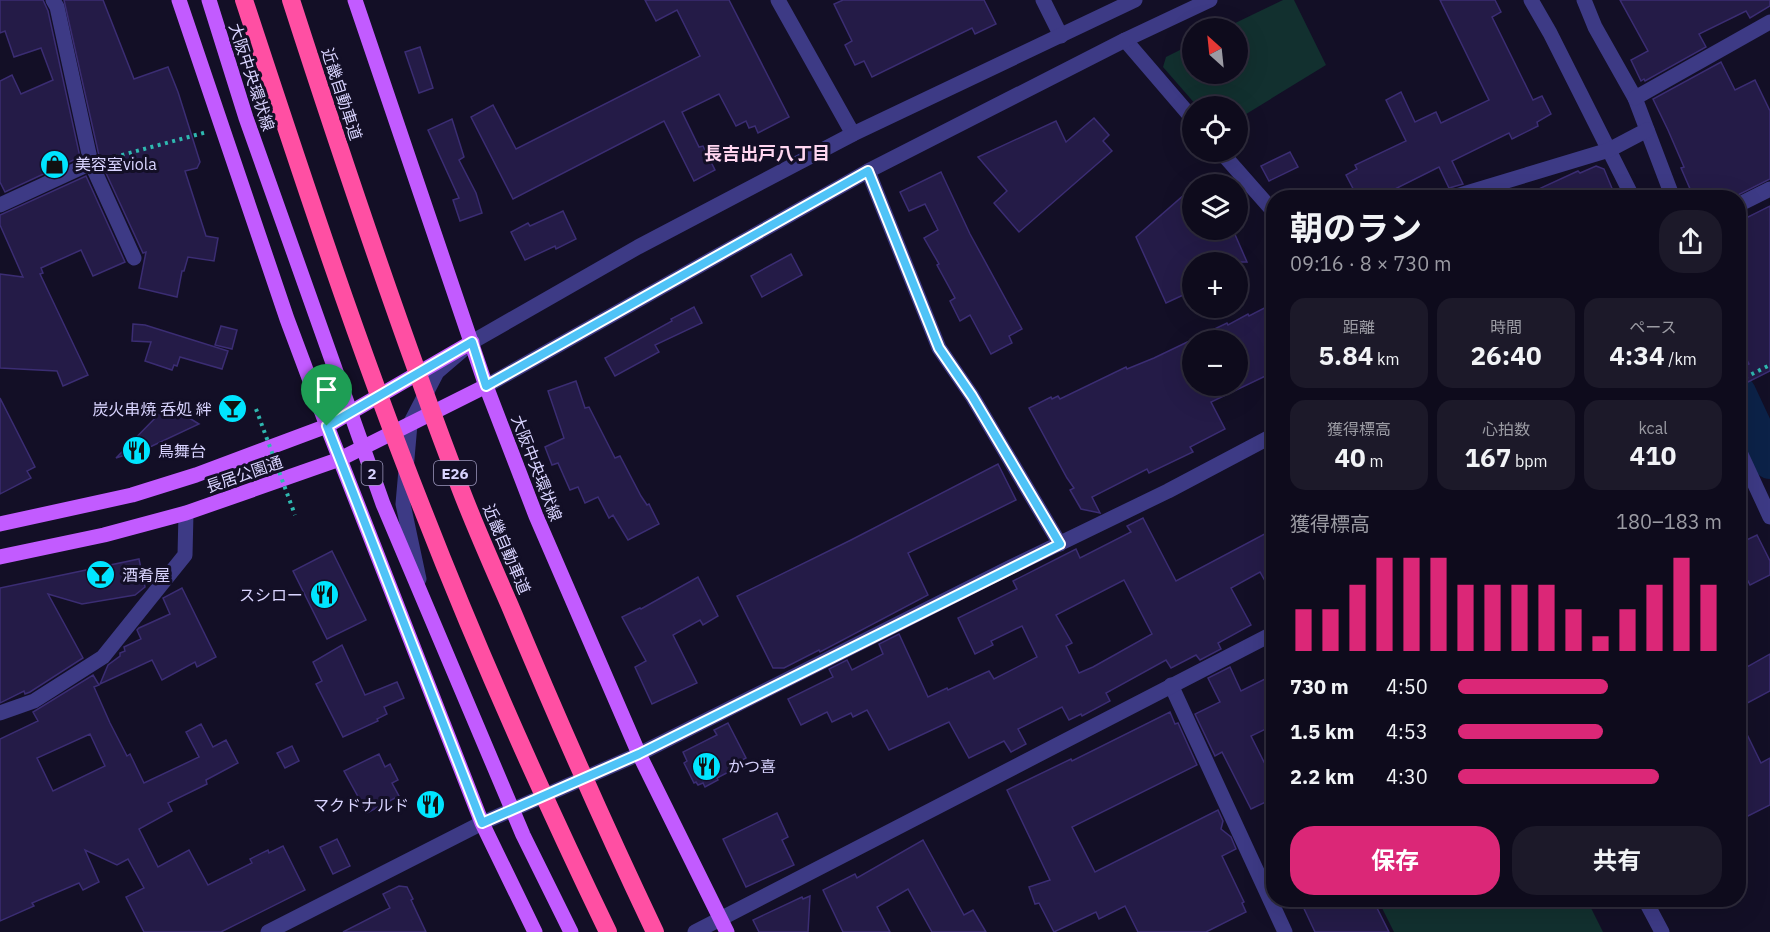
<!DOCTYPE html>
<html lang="ja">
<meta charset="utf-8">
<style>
:root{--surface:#0e0b1c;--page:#1c1929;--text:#f1f3f6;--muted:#9b9ba3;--line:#2e2b3b;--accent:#db2777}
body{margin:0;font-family:"IBM Plex Sans","Noto Sans JP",sans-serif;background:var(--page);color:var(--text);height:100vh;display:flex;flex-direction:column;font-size:22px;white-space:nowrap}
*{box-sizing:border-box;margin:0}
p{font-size:20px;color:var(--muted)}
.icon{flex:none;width:33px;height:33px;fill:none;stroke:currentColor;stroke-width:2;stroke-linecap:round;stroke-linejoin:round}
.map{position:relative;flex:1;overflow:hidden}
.side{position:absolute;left:1266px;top:190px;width:480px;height:717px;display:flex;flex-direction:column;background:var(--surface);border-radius:24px;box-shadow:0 6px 24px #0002,0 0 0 2px var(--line)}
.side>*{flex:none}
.needle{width:39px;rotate:333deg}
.fabs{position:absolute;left:1182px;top:18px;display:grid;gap:12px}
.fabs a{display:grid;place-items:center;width:66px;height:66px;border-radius:50%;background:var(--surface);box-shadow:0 6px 24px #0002,0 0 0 2px var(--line);font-size:30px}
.pin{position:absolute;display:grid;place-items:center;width:51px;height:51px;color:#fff;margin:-62px -26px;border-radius:50% 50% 50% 0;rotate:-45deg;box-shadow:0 0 6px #0007}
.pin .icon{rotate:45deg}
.round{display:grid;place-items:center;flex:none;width:63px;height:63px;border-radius:24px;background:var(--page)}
.summary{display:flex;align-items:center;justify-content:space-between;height:102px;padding:0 24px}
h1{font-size:33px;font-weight:700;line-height:45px}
.stats{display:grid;grid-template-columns:repeat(3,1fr);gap:9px;height:102px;padding:6px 24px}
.stats div{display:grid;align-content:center;border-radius:15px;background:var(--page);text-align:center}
.stats b{font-size:26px;font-weight:700}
.stats small{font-size:16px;font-weight:400}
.stats p{font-size:16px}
.chart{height:168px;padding:12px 24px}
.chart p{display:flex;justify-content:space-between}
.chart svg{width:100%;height:108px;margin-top:6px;stroke:var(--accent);stroke-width:6}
.cta{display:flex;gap:12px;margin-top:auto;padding:12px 24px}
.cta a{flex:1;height:69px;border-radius:24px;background:var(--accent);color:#fff;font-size:24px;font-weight:700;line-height:69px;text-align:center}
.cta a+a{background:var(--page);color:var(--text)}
ul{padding:0 24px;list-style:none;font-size:20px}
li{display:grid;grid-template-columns:96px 72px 1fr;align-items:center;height:45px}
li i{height:15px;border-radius:8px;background:var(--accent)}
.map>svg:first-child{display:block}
.green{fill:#12302f}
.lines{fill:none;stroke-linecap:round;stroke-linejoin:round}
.river{stroke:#0c2248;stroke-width:36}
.building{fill:#241b47;stroke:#3b2d73;stroke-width:1.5;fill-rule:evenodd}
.path{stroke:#2fb8b0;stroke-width:4;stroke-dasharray:3 4.5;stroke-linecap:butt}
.minor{stroke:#3d3a85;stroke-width:15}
.major{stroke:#c25bff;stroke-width:15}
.path-bridge{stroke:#2fb8b0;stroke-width:4;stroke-dasharray:3 4.5;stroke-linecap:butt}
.major-bridge{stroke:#c25bff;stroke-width:15}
.highway-bridge{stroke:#ff4fa3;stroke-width:18}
.route-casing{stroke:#fff;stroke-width:12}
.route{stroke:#4fc3f7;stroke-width:8}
.labels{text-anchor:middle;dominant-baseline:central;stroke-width:6;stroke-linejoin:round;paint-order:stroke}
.shield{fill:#130f26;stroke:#9e99be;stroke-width:1.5}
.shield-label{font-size:15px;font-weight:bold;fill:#d9d4ff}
.street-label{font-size:16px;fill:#d9d4ff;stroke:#130f26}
.poi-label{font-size:16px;fill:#d9d4ff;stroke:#130f26;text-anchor:start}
.neighbourhood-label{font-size:18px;font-weight:bold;fill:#ffd6f0;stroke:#130f26}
</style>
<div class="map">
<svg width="1770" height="932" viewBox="0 0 1770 932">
<rect width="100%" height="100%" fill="#130f26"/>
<!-- green -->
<g class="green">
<polygon points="1283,0 1294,0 1326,65 1238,119 1238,106 1197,106 1163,67 1166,57 1192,44 1192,74 1238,74 1238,28 1225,28"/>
<polygon points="1378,900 1587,900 1603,932 1394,932"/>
</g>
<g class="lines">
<!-- river -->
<polyline class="river" points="1738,393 1770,461"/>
</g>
<!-- building -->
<g class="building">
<polygon points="0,0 43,0 48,11 80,157 5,192 0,182 0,81 12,75 21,94 53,80 41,48 14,57 5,31 0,33"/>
<polygon points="64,0 103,0 134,79 168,67 178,92 200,162 197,168 185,171 206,236 218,238 214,261 188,257 184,271 182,271 177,297 139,288 146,252 143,253 100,160"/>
<polygon points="645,0 729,0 789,117 758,133 755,126 749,128 746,121 736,126 719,94 682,112 699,147 703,146 715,170 694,181 664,121 513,199 471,117 493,105 516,149 700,56 677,10 656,21"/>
<polygon points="843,0 984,0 996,24 975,34 972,28 872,77 864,61 855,65 845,45 852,41 834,4"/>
<polygon points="1440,0 1495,0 1501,12 1492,17 1533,100 1542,96 1551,114 1537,122 1538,126 1512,139 1509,133 1452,161 1463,184 1449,188 1439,167 1377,198 1358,198 1346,175 1357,169 1355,165 1406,141 1386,100 1401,92 1415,122 1436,112 1441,123 1489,100"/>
<polygon points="1620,0 1770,0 1770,6 1750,18 1746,11 1699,34 1706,47 1645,81 1644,79 1641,81 1631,60 1648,51"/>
<polygon points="420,47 433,88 419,93 405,52"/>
<polygon points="1721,62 1735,90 1755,80 1770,111 1770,179 1732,198 1694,198 1681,168 1684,167 1668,130 1653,99"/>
<polygon points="1094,118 1109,135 1103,141 1112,151 1019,232 994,203 1007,191 978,157 1056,121 1066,142"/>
<polygon points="452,119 464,157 459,160 476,193 482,213 460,221 453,200 459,198 428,130"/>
<polygon points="1290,152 1298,167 1269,181 1261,166"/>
<polygon points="1596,166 1604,169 1616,198 1519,198 1578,171 1580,173"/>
<polygon points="941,172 970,234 1022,329 1009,336 1012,343 991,354 970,315 960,321 950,301 955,298 937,265 939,264 924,238 938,230 925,204 909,211 900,192"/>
<polygon points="86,176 125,262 93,276 81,250 41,268 43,273 40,274 88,375 63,386 57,371 0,368 0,274 23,277 0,225 0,215"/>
<polygon points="1192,188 1192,230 1233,230 1247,262 1192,262 1192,291 1166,303 1136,237"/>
<polygon points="1770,206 1770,371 1748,382 1741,368 1749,364 1738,343 1738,222"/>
<polygon points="563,211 576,239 556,249 555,246 525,260 511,232 528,223 530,226"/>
<polygon points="791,254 802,275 762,297 751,276"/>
<path d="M1274,303V372L1211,402L1225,429L1190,447L1193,452L1149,473L1147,469L1092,497L1100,513L1081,509L1070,490L1074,488L1067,478L1029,408L1051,397L1052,399L1058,396L1060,399L1126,367L1127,369L1154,358L1227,323L1228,325L1248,314L1249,316ZM1192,340H1238V386H1192Z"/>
<polygon points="694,307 702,323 655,345 659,352 615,376 605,358 672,321 671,319"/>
<polygon points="133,324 145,325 228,351 222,369 180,357 177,366 174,365 172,370 145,361 151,342 132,341"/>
<polygon points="221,326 237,330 232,349 215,345"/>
<polygon points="576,381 585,408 589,407 615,458 620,456 641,496 647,505 649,504 659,524 628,540 613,515 609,518 598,497 585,503 578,487 570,490 558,463 552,465 545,447 564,438 548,391"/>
<polygon points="0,398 35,467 27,471 31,478 0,494"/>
<polygon points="168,405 199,424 152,446 116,458"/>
<polygon points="998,464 1016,500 908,553 928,595 820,652 819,650 784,668 773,668 737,596 851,540"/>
<path d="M1143,518L1176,581L1274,529V597L1260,572L1231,588L1251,625L1218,643L1221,649L1200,660L1196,655L1171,668L1166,660L1106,693L1110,701L1082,716L1081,714L1069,720L1062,707L1018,729L1026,744L1011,752L1004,741L969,758L949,722L889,750L867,710L853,717L851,713L832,722L827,712L801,725L788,699L833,677L829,669L847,660L852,670L883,654L879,644L899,634L928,697L947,688L948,690L989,671L994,679L1037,657L1022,626L991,641L993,645L975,654L958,618L1017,589L1013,581L1076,549L1080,558L1131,532L1127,526ZM1124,580L1152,634L1093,667L1079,673L1066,646L1072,643L1056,615Z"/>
<polygon points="1757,535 1770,561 1770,575 1750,585 1748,581 1738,586 1738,544"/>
<polygon points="332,551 366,620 327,639 293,571"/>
<polygon points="139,559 145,587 135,595 82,604 48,594 83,658 30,692 25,694 24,691 0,703 0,588"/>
<polygon points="698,577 718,616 703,625 700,620 673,635 697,683 652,704 635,667 646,661 622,617 640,608 641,609"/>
<polygon points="182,588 216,657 197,667 195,662 162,680 152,660 100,684 108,665 120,656 120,653 125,651 124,647 141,639 137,630 139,628 170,614 163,598"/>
<polygon points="342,645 365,695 397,682 404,698 384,707 387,714 377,719 378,721 343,737 316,684 322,681 313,662"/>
<polygon points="1770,654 1770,691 1738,708 1738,672"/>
<polygon points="1230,667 1241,691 1267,678 1274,690 1274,725 1251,736 1274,782 1274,798 1251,809 1222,752 1215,756 1195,714 1220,702 1208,678"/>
<path d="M93,675L99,685L94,687L110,723L127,756L130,754L144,783L199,757L186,732L201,724L213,747L226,740L238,763L206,780L207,784L168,803L172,811L139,829L158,867L189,850L208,885L252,863L250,859L268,850L269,853L283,846L305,890L221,932H144L126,897L144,888L128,859L117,865L85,850L99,882L83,890L79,883L32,903L34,906L0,921V739L38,721L33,712ZM90,734L105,766L53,791L37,758Z"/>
<polygon points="1170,712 1175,724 1178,723 1197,765 1072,827 1095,872 1218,810 1223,821 1221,829 1231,837 1236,849 1222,856 1244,902 1242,903 1246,912 1206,932 1138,932 1125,906 1099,919 1096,912 1054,932 1039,903 1035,904 1029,887 1050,880 1007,790 1071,759 1072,761"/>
<polygon points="1738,716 1761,763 1770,758 1770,805 1738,821"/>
<polygon points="728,723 746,758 733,765 734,769 717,778 718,780 705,787 703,783 698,785 696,782 694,783 684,763 687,761 683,752 717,735 714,730"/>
<polygon points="292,746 299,761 285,768 277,753"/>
<polygon points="379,754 385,767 390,764 398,780 392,783 399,796 367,813 344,771"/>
<polygon points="777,813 788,837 782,840 794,865 746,887 723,839"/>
<polygon points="337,839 350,866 333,874 320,847"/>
<polygon points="923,840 964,915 973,910 986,932 932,932 908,889 877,907 890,932 843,932 823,890 855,874 857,878"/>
<polygon points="399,886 407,887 413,899 411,900 426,932 343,932 390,908 383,894"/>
<polygon points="810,896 808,932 759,932 753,920 802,897 803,899"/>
<polygon points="1300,900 1373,900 1389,932 1315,932"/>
</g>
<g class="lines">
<!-- path -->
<g class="path">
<polyline points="107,159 207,132"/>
<polyline points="1738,381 1770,365"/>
</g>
<!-- minor -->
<g class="minor">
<polyline points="53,0 57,7 91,163 134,258"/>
<polyline points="778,0 853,134"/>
<polyline points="1043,0 1061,36"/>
<polyline points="1531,0 1550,33 1633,198"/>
<polyline points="1584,0 1595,27 1635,98 1673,198"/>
<polyline points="1125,40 1192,118"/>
<polyline points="1635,98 1770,22"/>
<polyline points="1221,152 1274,212"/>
<polyline points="868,171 939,348 972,396 1060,544"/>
<polyline points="1450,198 1609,150 1647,130"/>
<polyline points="0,205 91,163"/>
<polyline points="1738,205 1770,189"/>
<polyline points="486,386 868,171 1125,40 1210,0"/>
<polyline points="1738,448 1770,517"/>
<polyline points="419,579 403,504 410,424 437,372 472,342 638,247 853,134 1135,0"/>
<polyline points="1171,685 1285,932"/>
<polyline points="0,713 34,701 103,657 185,555 186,513"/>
<polyline points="1645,900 1662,932"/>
<polyline points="268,932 482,823 639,754 1011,567 1168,491 1274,435"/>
<polyline points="695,932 1274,633"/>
</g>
<!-- major -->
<g class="major">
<polyline points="179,0 287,319 327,426 482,823 535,932"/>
<polyline points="355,0 486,386 536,516 639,754 727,932"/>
<polyline points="0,524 132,495 196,475 327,426 472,342"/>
<polyline points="0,557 104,535 186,513 340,459 486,386"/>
</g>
<!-- path-bridge -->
<polyline class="path-bridge" points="256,409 295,515"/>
<!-- major-bridge -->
<polyline class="major-bridge" points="209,0 246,118 383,504 523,835 571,932"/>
<!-- highway-bridge -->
<g class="highway-bridge">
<path d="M244,0C300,170 356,341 422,508C478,652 541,793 608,932"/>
<path d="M291,0C344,164 399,328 461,490C476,529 493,567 510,606C556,716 604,825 655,932"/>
</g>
</g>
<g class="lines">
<defs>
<polygon id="route" points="868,171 939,348 972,396 1060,544 639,754 482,823 327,426 472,342 486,386"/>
</defs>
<!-- route casing -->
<use href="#route" class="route-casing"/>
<!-- route -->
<use href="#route" class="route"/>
</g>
<!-- icons -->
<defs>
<symbol id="shop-disc" viewBox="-11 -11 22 22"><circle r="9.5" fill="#00e5ff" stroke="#130f26"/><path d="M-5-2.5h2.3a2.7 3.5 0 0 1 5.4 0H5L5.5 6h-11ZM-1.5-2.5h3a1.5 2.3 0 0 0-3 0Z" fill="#111"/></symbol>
<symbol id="bar-disc" viewBox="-11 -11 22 22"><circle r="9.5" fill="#00e5ff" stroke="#130f26"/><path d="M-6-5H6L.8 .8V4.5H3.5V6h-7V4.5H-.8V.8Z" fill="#111"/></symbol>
<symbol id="restaurant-disc" viewBox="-11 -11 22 22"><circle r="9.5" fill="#00e5ff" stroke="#130f26"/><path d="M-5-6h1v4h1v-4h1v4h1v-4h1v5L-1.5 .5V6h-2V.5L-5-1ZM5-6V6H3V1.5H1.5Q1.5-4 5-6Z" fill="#111"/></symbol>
</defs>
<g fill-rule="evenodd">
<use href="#shop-disc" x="38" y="148" width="33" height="33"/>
<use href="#bar-disc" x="216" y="392" width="33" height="33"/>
<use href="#restaurant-disc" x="120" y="434" width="33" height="33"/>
<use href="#bar-disc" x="84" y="558" width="33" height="33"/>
<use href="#restaurant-disc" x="308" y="578" width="33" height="33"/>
<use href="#restaurant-disc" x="690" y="750" width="33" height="33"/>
<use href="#restaurant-disc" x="414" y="788" width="33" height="33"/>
</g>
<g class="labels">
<!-- shield labels -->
<g class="shield">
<rect x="361.5" y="461" width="21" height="24" rx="4.5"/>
<rect x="434" y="461" width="42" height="24" rx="4.5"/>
</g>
<g class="shield-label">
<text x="372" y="473">2</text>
<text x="455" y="473">E26</text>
</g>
<!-- street labels -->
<g class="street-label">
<text transform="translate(252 77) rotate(72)">大阪中央環状線</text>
<text transform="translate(342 94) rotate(72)">近畿自動車道</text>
<text transform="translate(537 468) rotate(69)">大阪中央環状線</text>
<text transform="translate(244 474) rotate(-19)">長居公園通</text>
<text transform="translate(507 549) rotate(67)">近畿自動車道</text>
</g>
<!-- poi labels -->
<g class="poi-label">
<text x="75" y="164">美容室viola</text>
<text x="212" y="409" text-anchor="end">炭火串焼 呑処 絆</text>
<text x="158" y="451">鳥舞台</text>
<text x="122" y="575">酒肴屋</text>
<text x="303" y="595" text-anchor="end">スシロー</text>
<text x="728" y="766">かつ喜</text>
<text x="409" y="805" text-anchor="end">マクドナルド</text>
</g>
<!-- neighbourhood labels -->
<g class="neighbourhood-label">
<text x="767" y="153">長吉出戸八丁目</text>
</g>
</g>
</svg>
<div class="fabs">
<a><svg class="needle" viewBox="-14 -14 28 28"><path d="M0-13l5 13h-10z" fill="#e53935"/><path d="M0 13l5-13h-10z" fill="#9b9ba3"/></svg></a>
<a><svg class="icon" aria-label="locate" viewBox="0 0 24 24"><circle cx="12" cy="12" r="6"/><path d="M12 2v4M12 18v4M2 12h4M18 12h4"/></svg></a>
<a><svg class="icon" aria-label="layers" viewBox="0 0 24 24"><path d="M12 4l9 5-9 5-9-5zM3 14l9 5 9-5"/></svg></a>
<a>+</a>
<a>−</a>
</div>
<div class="pin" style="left:327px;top:426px;background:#1e9e55"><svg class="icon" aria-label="arrive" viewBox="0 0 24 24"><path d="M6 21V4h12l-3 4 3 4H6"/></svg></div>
<section class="side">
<div class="summary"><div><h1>朝のラン</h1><p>09:16 · 8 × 730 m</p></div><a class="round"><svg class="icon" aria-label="share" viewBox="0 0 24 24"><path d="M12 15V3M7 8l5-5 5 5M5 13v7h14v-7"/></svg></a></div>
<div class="stats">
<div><p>距離</p><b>5.84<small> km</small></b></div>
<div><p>時間</p><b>26:40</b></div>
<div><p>ペース</p><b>4:34<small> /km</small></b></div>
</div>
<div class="stats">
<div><p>獲得標高</p><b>40<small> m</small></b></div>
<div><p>心拍数</p><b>167<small> bpm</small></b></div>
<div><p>kcal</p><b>410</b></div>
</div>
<div class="chart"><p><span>獲得標高</span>180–183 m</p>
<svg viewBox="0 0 160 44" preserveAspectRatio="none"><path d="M5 44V27M15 44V27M25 44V17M35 44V6M45 44V6M55 44V6M65 44V17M75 44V17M85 44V17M95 44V17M105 44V27M115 44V38M125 44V27M135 44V17M145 44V6M155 44V17"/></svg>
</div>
<ul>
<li><b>730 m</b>4:50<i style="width:57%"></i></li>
<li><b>1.5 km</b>4:53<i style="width:55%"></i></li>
<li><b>2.2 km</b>4:30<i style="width:76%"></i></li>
</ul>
<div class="cta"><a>保存</a><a>共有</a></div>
</section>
</div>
